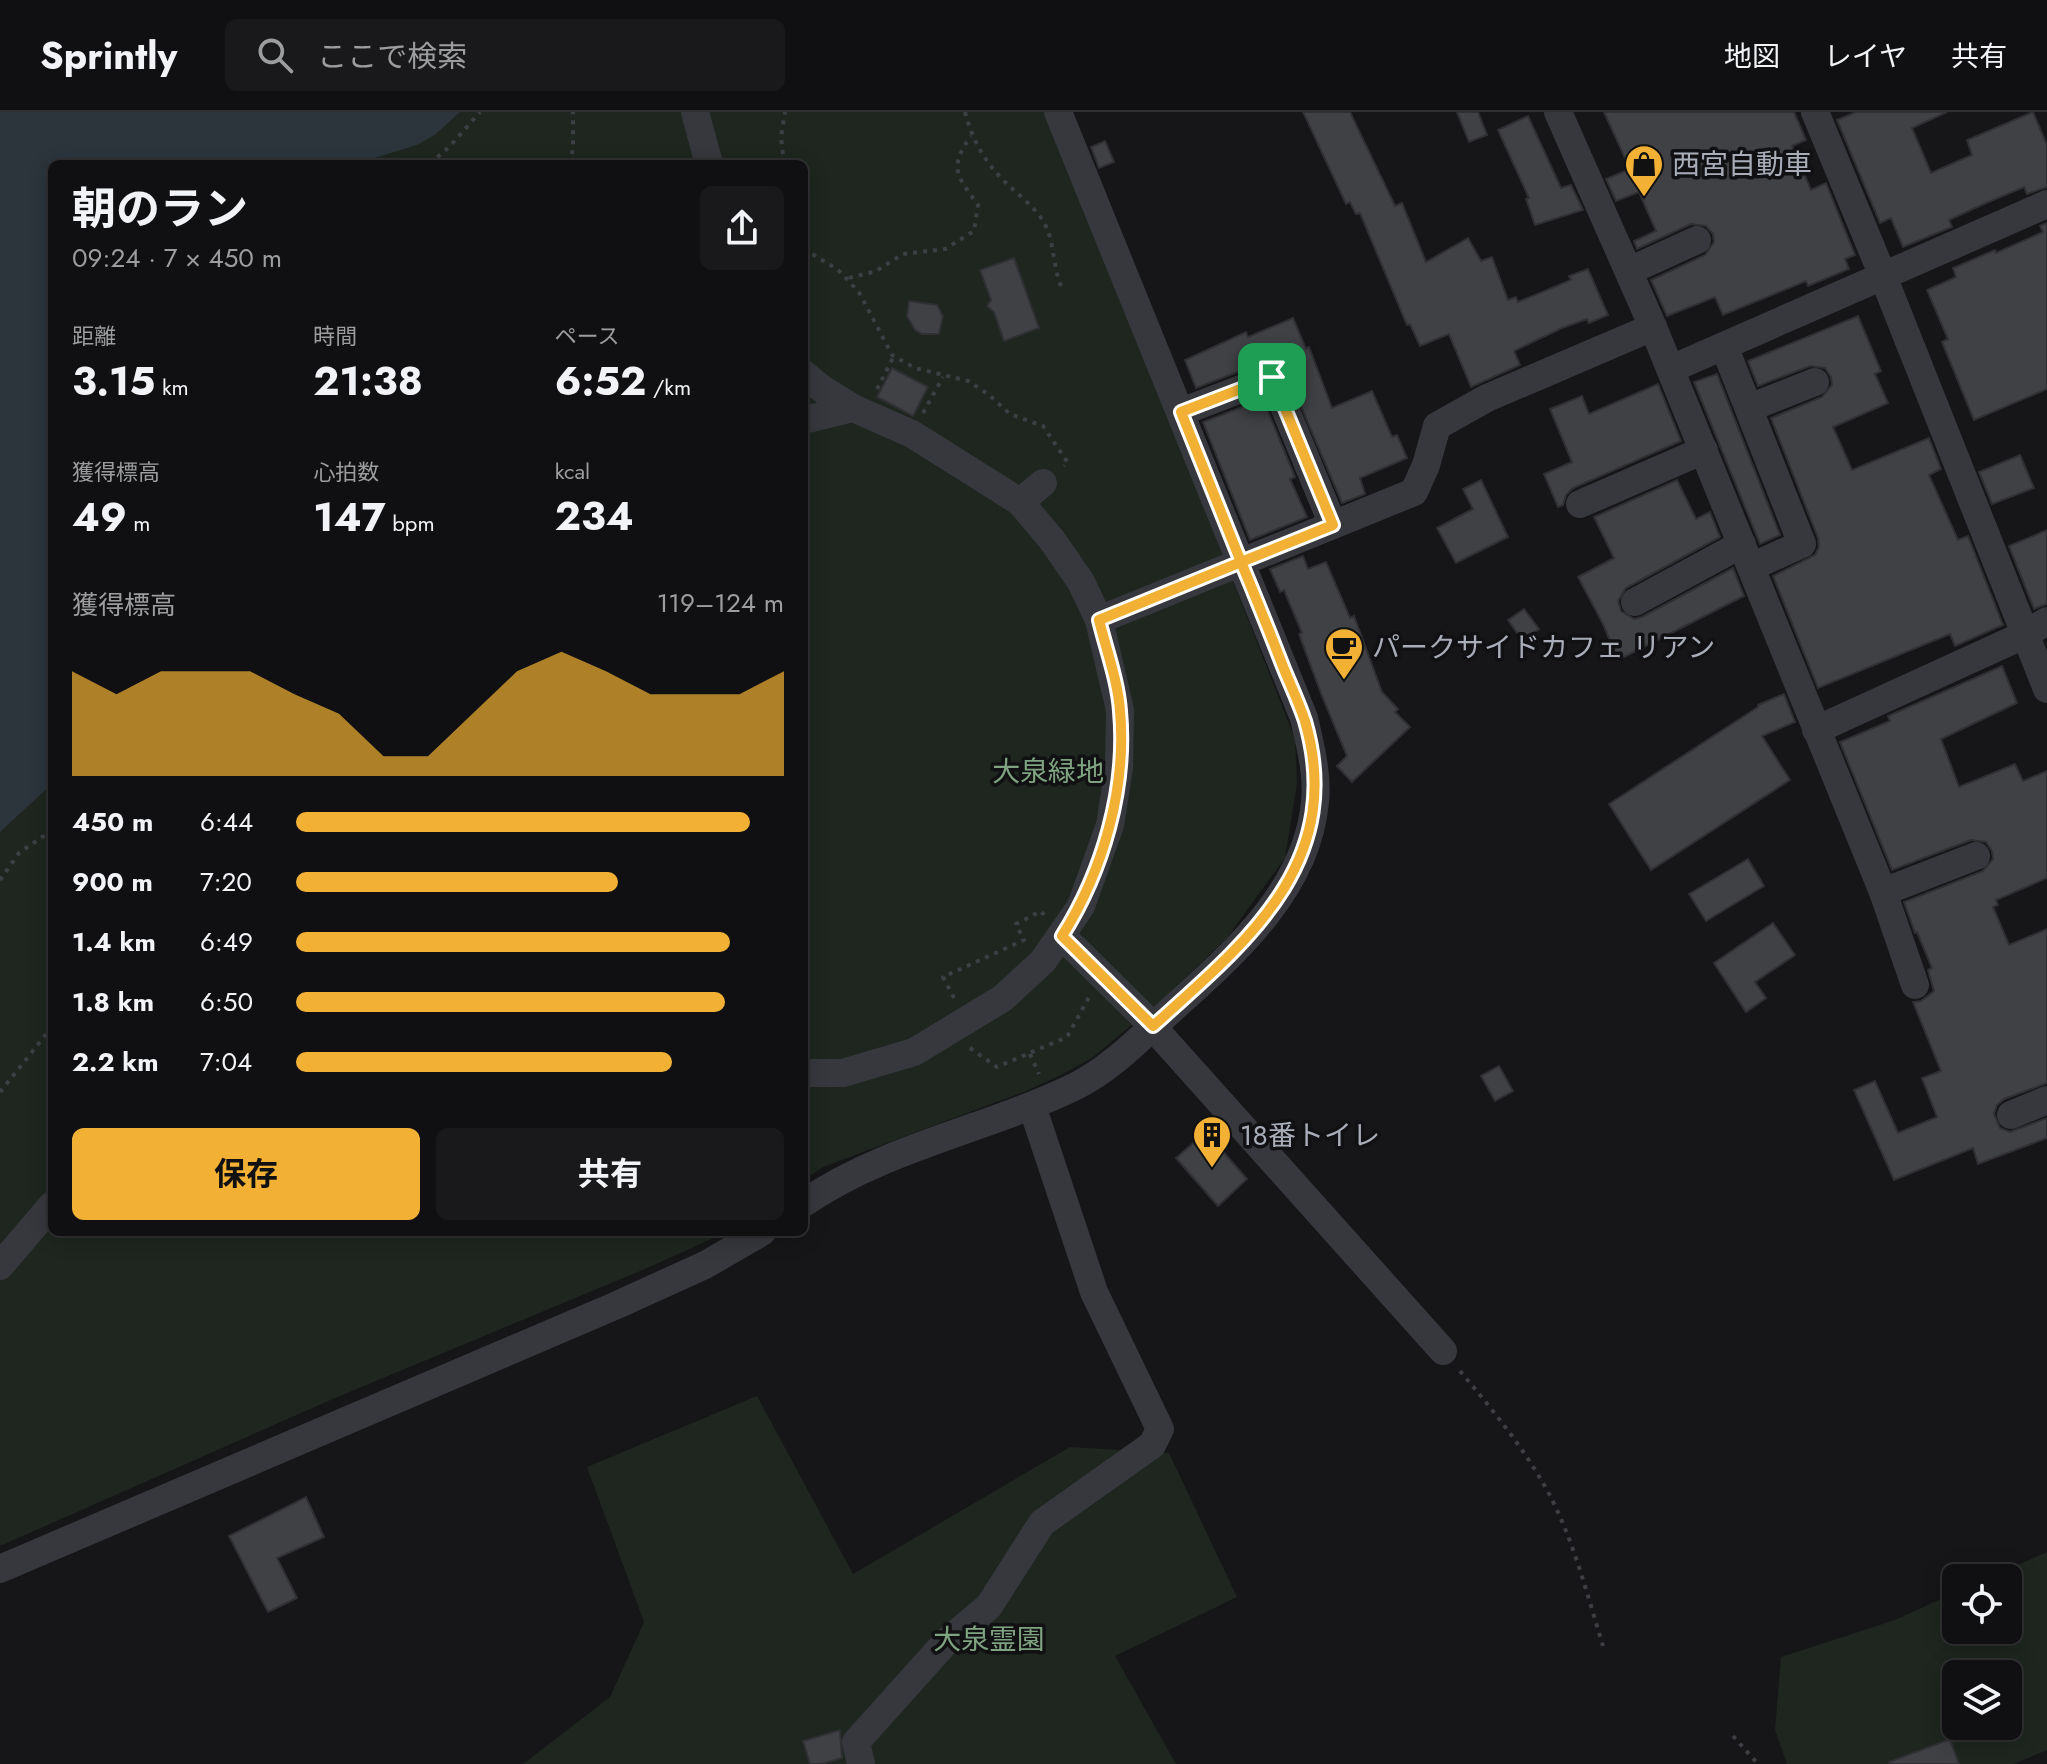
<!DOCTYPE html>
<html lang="ja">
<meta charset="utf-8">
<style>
:root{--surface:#101012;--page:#19191b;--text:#f1f3f6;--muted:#9c9d9f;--line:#303032;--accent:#f2b134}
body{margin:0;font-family:Jost,"Noto Sans JP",sans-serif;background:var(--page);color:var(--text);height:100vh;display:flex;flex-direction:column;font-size:30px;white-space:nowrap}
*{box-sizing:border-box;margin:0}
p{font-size:26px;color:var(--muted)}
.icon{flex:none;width:44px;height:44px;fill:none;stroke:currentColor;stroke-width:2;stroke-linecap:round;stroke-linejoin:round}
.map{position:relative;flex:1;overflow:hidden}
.drawer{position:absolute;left:48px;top:48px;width:760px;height:1076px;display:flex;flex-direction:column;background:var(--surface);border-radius:12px;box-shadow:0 4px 20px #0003,0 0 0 2px var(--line)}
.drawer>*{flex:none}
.fabs{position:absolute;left:1942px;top:1452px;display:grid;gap:16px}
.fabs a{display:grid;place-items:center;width:80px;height:80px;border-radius:12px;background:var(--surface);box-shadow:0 4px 20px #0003,0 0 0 2px var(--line);font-size:40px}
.pin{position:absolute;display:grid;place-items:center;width:68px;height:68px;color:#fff;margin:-34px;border-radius:16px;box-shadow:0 4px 12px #0006}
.round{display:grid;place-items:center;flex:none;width:84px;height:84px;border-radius:12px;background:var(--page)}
.headline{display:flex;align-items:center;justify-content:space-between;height:136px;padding:0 24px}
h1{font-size:44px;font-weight:700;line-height:60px}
.figures{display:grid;grid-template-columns:repeat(3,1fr);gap:12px;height:136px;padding:8px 24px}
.figures div{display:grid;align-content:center}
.figures b{font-size:40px;font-weight:700}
.figures small{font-size:22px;font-weight:400}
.figures p{font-size:22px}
.chart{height:224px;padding:16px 24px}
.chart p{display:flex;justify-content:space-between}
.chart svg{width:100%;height:144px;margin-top:8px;fill:var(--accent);opacity:.7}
.primary-button{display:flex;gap:16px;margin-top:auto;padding:16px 24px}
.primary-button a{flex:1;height:92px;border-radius:12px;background:var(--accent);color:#111;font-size:32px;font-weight:700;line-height:92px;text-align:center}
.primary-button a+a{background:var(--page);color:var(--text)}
ul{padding:0 24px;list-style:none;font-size:26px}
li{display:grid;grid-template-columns:128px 96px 1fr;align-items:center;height:60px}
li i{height:20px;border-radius:10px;background:var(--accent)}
header{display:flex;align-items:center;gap:48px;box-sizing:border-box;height:112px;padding:0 40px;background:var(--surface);border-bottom:2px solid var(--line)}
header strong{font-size:38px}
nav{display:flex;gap:44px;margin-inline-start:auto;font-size:28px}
.search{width:560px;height:72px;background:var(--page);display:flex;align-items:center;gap:20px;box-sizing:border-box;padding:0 28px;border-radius:12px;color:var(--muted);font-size:30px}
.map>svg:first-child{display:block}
.green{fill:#1e261f;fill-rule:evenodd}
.water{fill:#2c353c}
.building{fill:#404145;stroke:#303034;stroke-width:2}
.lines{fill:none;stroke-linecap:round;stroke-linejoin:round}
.path{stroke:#3d3f44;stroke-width:4;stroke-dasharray:4 6;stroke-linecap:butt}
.minor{stroke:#37383d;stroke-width:28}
.route-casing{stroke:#fff;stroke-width:16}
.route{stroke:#f2b134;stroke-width:10}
.labels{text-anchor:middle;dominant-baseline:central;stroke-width:7;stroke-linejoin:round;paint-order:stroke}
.poi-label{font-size:28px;fill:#a8adb8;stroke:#111113;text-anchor:start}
.park-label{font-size:28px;fill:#7fa381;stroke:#111113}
</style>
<header>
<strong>Sprintly</strong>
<div class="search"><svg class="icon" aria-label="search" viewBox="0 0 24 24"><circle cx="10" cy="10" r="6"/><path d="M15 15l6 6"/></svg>ここで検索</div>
<nav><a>地図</a><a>レイヤ</a><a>共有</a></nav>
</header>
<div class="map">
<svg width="2047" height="1652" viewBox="0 0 2047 1652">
<rect width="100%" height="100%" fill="#161618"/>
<!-- green -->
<g class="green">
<polygon points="0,0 1049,0 1295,627 1297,671 1285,746 1226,827 1170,881 1092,946 1059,964 1026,979 823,1055 804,1068 804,52 52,52 52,1120 727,1120 645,1157 335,1286 0,1434"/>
<polygon points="757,1284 853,1462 1070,1335 1169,1341 1237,1485 1115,1544 1176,1652 523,1652 610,1585 644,1510 587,1355"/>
<path d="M2047,1440V1638L2014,1652H1787L1775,1618L1781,1545L1895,1508L1956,1480V1518H2008V1466H1988ZM1956,1562H2008V1614H1956Z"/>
</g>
<!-- water -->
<polygon class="water" points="0,0 460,0 436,22 417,33 355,52 52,52 52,672 0,720"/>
<!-- building -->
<g class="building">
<polygon points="1303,0 1350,0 1395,94 1402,91 1426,150 1468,126 1481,149 1492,145 1508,188 1516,185 1518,190 1571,168 1569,164 1588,157 1608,203 1589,211 1587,207 1562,216 1514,239 1520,253 1471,275 1449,222 1420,234 1410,212 1407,213 1360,101 1356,102 1350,90 1346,92"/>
<polygon points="1457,0 1478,0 1487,23 1469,30"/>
<polygon points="1604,0 1794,0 1806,28 1792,34 1811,78 1826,71 1855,143 1845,147 1849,157 1808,174 1806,169 1723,203 1715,185 1667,204 1651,168 1705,143 1714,130 1713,122 1706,114 1691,112 1637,137 1634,129 1656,119 1639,80 1616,89 1606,67 1630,57"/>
<polygon points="1856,0 1947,0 1912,16 1931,61 1972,43 1967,28 2033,0 2047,33 2047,75 2027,82 2024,75 1986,91 1949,108 1952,115 1903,135 1891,106 1880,111 1837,8"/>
<polygon points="1528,4 1561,76 1571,73 1583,98 1535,113 1526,87 1529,86 1498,18"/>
<polygon points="1105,29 1114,50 1099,56 1091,35"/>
<polygon points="2047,111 2047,277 1974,308 1942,230 1948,227 1927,178 1956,165 1953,156 1995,138 1996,141 2043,120 2040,114"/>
<polygon points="1014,146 1039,216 1004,229 994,200 987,194 991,188 980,158"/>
<polygon points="909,189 937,193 943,204 939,222 922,222 915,218 907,204"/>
<polygon points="1858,204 1881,259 1875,262 1888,291 1833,315 1852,358 1929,326 1941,357 1929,363 1958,428 1968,424 2003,513 1955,534 1950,522 1818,576 1773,464 1815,443 1819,435 1818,426 1771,306 1822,285 1832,273 1831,265 1825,256 1810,254 1758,274 1748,249"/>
<polygon points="1293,206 1306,237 1309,235 1332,296 1372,279 1392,325 1397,323 1407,346 1360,366 1365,382 1342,391 1283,252 1275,248 1266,249 1196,276 1185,248 1246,220 1248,225"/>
<polygon points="892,256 928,275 913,304 877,285"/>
<polygon points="1717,262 1780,423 1760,432 1694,270"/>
<polygon points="1658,272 1681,329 1573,376 1566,383 1563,393 1558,395 1544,362 1572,350 1550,297 1582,284 1589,302"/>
<polygon points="1263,287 1295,365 1290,367 1307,405 1250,428 1203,310"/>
<polygon points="2020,343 2034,376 1992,392 1979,360"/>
<polygon points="1481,368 1508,425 1456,451 1437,416 1473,397 1463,377"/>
<polygon points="1677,368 1696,407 1710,400 1720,425 1626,476 1618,489 1621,499 1634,507 1642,505 1733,456 1744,484 1618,548 1603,512 1578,465 1614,446 1594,405"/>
<polygon points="2047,418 2047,492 2034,497 2009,434"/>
<polygon points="1303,444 1308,457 1326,450 1350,506 1354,504 1382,580 1398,597 1395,600 1410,615 1352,670 1337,654 1347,644 1322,584 1299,522 1302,521 1284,478 1280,480 1270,457"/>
<polygon points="1524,497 1539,517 1522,528 1508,508"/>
<polygon points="2002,554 2017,591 1941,627 1959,675 2015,652 2023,669 2047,659 2047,766 1996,788 1998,793 1993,795 2009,833 2047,817 2047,971 2004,987 1997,993 1994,1002 2000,1016 2010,1020 2047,1006 2047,1026 1978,1052 1973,1036 1894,1068 1854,978 1875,969 1898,1021 1937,1005 1922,966 1941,959 1913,890 1921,889 1934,879 1928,858 1932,856 1917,820 1915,821 1904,790 1983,759 1993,747 1992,739 1986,730 1971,728 1892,758 1840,630 1890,609 1888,604"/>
<polygon points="1784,582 1795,610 1762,624 1790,668 1651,758 1609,692 1758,595 1758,593"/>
<polygon points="1748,747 1764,774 1706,809 1689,782"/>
<polygon points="1773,811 1795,843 1755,870 1766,886 1746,900 1714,851"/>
<polygon points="1499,954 1513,979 1495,989 1481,964"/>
<polygon points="1206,1020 1247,1067 1218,1094 1176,1046"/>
<polygon points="306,1385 324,1425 277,1446 297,1486 268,1500 229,1424"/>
<polygon points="840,1618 842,1646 822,1652 810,1652 803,1629"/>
<polygon points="1950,1627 1959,1652 1890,1652 1889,1650"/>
</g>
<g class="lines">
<!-- path -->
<g class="path">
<path d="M965,0C972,27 984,49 1004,69C1017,82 1033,93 1043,109C1055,128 1052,153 1061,174"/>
<polyline points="430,52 451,33 480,0"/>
<polyline points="570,52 573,36 573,0"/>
<polyline points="784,52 781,25 785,0"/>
<polyline points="804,137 837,157 847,167 860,182 892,243 915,256 968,269 988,282 1010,302 1043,314 1068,351 1064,354"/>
<path d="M849,166L876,159L903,142L945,137L974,119L978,93C957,64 948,56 971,24"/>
<polyline points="877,277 894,244"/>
<polyline points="923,301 943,265"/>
<polyline points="0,768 19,741 52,718"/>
<polyline points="954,886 943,865 1024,828 1016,812 1041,799 1044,803"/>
<polyline points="970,936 997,955 1067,925 1089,885"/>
<polyline points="1030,942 1039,962"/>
<polyline points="0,980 52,915"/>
<path d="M1460,1259C1492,1297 1523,1335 1547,1378C1573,1426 1587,1482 1603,1534"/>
<polyline points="1733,1624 1758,1652"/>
</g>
<!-- minor -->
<g class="minor">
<polyline points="695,0 709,52"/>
<polyline points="1558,0 1653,215 1883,780 1915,873"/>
<polyline points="1815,0 1883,164 2047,577"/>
<polyline points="1629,159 1697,128"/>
<polyline points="1724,234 1802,432 1751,455"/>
<polyline points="1671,257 2047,92"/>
<polyline points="804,262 822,277 853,296"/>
<polyline points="1749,296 1815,270"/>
<polyline points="1181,300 1272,265 1333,413"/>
<polyline points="804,308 853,296 912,322 1020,390 1052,428 1081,470 1099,508 1120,598 1119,656 1110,713 1081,794 1043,849 1003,886 914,940 843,961 804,961"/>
<polyline points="1020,390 1043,371"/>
<polyline points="1580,392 1704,338"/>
<polyline points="1635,490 1742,432"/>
<polyline points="1099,508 1414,380 1426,353 1437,314 1487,286 1653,215"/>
<polyline points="1816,618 2024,523 2047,509"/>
<polyline points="1883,780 1976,744"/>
<polyline points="1062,824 1143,904 1443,1239"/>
<polyline points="2011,1003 2047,988"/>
<path d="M804,1091C885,1035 988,1017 1076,974C1112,956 1141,925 1170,899C1232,843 1307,779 1315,690C1318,662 1310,633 1304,606L1058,0"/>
<polyline points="0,1154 52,1093"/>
<polyline points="0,1457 617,1193 705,1153 762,1120"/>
<polyline points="861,1652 856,1630 945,1531 989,1494 1042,1411 1152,1333 1160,1317 1094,1180 1032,994"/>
</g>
</g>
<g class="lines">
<defs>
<path id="route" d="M1272,265L1181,300L1241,450L1099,508C1106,537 1118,569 1120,599C1127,676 1103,759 1062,824L1153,914C1248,829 1346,750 1305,609C1299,591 1291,574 1284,557C1270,521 1256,486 1241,450L1333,413L1272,265"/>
</defs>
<!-- route casing -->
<use href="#route" class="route-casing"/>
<!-- route -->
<use href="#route" class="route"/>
</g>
<!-- icons -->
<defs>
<symbol id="shop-pin" viewBox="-11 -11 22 30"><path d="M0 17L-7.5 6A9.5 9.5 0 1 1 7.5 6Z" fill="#f2b134" stroke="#111113"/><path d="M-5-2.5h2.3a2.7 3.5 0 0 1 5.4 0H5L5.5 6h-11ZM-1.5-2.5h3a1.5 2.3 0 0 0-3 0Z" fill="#111"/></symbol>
<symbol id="cafe-pin" viewBox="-11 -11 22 30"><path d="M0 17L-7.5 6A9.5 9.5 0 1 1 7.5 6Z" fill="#f2b134" stroke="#111113"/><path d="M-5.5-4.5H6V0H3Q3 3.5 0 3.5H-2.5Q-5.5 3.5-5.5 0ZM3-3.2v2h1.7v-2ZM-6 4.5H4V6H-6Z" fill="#111"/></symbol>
<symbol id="building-pin" viewBox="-11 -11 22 30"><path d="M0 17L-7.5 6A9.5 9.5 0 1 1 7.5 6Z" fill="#f2b134" stroke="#111113"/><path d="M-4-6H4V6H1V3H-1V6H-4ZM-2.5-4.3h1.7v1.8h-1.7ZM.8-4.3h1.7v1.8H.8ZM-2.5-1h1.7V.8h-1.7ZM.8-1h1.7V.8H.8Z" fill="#111"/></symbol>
</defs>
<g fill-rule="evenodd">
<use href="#shop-pin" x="1622" y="30" width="44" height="60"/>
<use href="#cafe-pin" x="1322" y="513" width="44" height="60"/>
<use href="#building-pin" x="1190" y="1001" width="44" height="60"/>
</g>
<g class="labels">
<!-- poi labels -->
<g class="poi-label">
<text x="1672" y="52">西宮自動車</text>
<text x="1372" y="535">パークサイドカフェ リアン</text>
<text x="1240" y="1023">18番トイレ</text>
</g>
<!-- park labels -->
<g class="park-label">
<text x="1048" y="659">大泉緑地</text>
<text x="989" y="1527">大泉霊園</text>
</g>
</g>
</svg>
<div class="fabs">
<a><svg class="icon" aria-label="locate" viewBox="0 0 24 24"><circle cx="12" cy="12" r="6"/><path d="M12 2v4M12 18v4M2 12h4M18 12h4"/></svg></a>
<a><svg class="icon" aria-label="layers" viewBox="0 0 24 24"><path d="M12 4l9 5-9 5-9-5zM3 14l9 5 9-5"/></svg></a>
</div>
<div class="pin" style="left:1272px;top:265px;background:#1e9e55"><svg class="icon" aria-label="arrive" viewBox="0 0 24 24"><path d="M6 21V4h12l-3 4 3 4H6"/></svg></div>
<section class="drawer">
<div class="headline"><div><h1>朝のラン</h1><p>09:24 · 7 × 450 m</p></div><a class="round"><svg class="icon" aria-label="share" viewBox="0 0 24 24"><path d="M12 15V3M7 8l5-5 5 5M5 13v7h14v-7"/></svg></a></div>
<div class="figures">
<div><p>距離</p><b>3.15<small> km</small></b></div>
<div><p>時間</p><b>21:38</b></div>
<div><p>ペース</p><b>6:52<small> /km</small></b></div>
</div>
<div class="figures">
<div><p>獲得標高</p><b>49<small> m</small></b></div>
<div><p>心拍数</p><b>147<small> bpm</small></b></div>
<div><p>kcal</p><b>234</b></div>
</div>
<div class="chart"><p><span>獲得標高</span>119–124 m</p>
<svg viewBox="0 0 160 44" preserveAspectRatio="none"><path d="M0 44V12L10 19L20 12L30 12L40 12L50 19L60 25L70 38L80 38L90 25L100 12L110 6L120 12L130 19L140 19L150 19L160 12V44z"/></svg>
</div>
<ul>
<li><b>450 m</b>6:44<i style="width:93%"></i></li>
<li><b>900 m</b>7:20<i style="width:66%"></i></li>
<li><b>1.4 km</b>6:49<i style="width:89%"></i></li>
<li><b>1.8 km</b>6:50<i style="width:88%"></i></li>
<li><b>2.2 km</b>7:04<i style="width:77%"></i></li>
</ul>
<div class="primary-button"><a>保存</a><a>共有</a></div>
</section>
</div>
